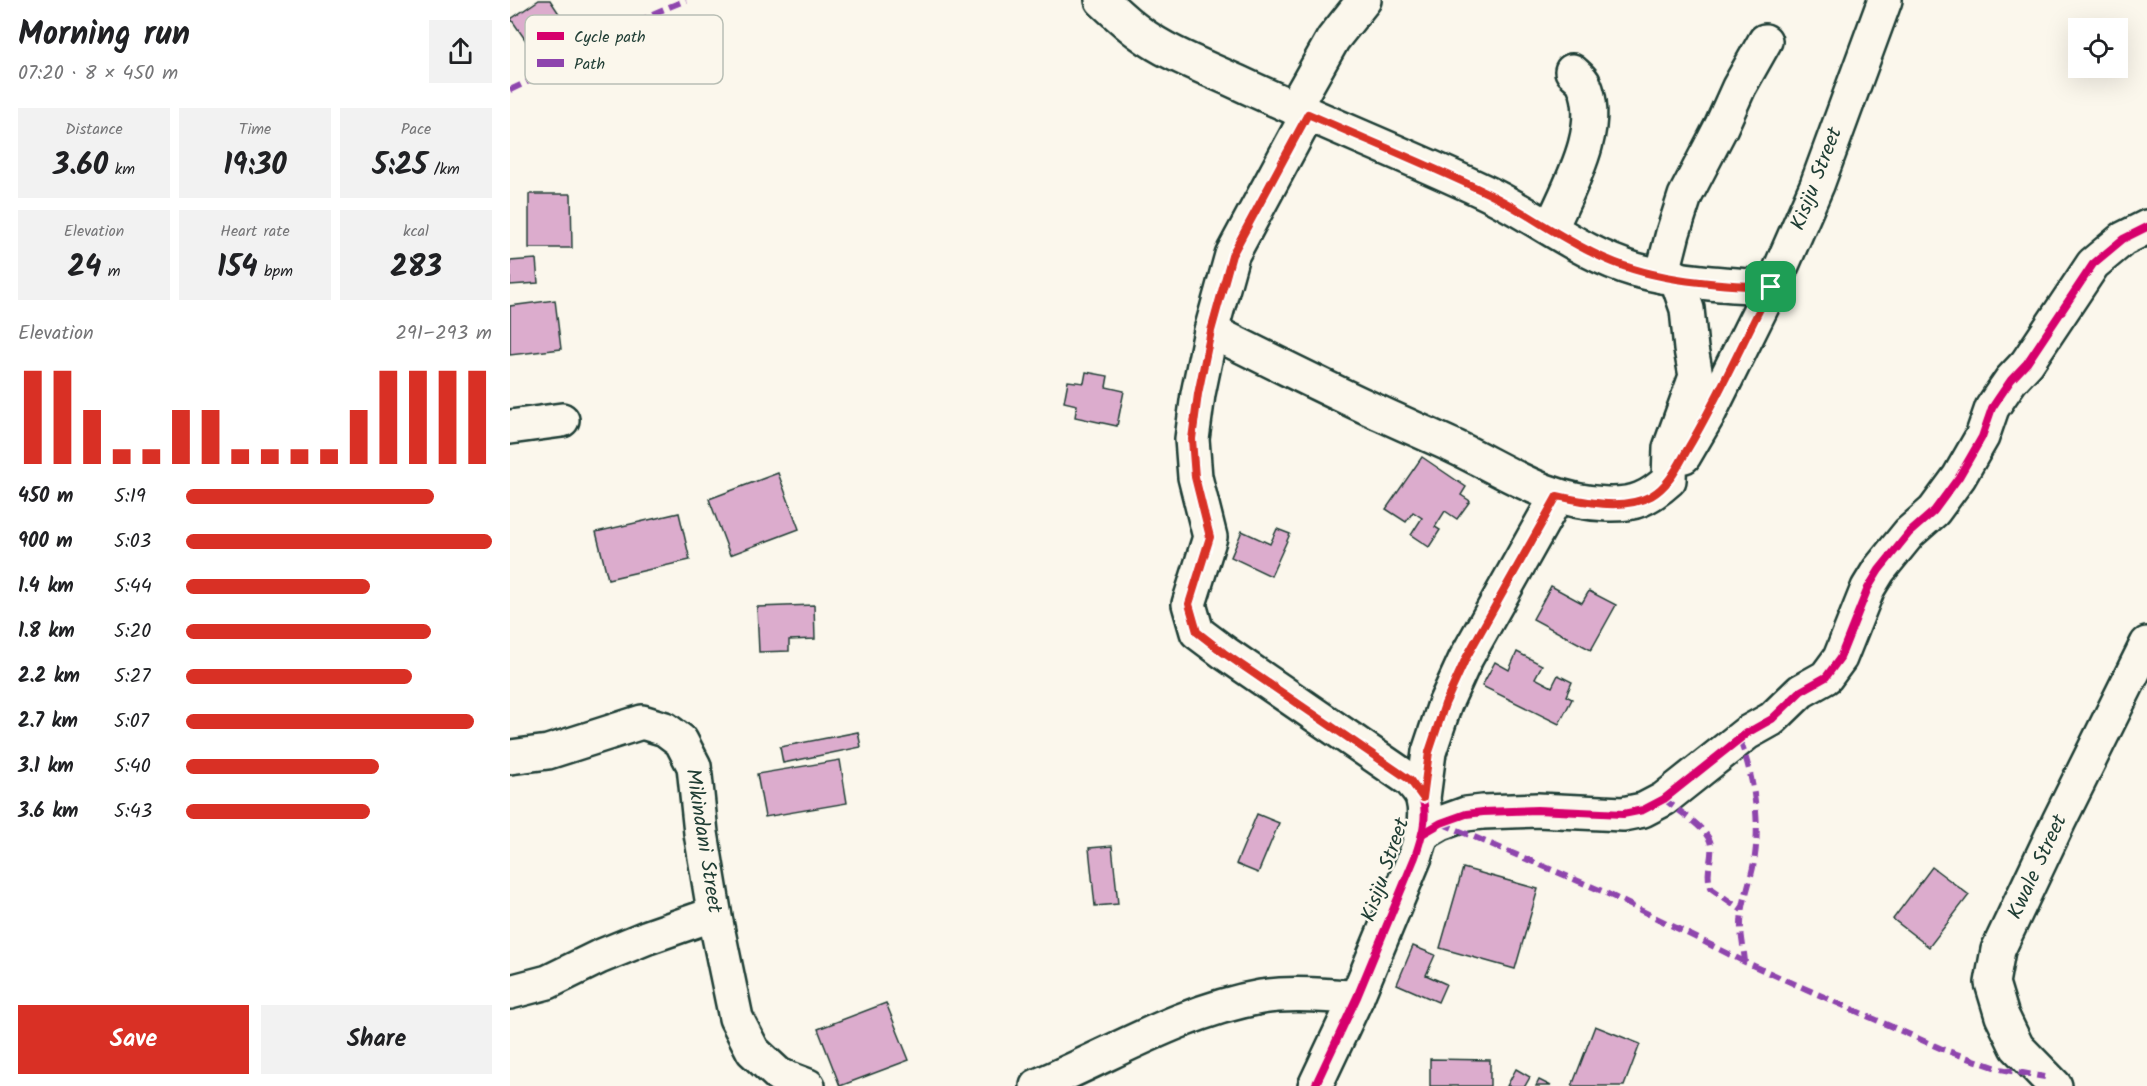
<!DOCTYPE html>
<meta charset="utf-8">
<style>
:root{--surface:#fff;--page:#f2f2f2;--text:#202124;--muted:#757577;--accent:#d93025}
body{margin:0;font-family:Kalam,sans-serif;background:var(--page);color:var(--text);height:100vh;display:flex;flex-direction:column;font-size:22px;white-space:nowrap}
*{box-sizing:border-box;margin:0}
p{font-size:20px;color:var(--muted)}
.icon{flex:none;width:33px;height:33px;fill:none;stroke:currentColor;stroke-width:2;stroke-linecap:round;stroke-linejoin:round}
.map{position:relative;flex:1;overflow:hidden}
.details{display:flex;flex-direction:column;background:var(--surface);width:510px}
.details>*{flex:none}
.controls{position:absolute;left:1558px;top:18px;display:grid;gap:12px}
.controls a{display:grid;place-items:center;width:60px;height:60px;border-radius:0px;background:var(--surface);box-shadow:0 6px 24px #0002;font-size:30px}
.pin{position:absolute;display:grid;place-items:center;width:51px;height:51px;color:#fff;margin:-26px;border-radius:12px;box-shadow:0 3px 9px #0006}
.round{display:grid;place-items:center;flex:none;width:63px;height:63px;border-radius:0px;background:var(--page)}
.headline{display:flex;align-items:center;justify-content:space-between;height:102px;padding:0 18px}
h1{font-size:33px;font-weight:800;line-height:45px}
.metrics{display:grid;grid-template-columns:repeat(3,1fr);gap:9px;height:102px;padding:6px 18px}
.metrics div{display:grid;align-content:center;border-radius:0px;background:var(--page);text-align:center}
.metrics b{font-size:30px;font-weight:800}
.metrics small{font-size:16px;font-weight:400}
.metrics p{font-size:16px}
.chart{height:168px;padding:12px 18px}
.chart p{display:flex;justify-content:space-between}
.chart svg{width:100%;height:108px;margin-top:6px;stroke:var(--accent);stroke-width:6}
.cta{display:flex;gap:12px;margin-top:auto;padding:12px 18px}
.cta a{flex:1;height:69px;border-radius:0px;background:var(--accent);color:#fff;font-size:24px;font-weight:800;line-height:69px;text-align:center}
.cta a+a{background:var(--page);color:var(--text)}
ul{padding:0 18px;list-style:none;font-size:20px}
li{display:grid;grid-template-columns:96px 72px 1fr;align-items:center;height:45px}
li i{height:15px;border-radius:8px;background:var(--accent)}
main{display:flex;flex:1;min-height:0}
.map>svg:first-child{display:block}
.building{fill:#dcaccd;stroke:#1f3d34;stroke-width:1.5}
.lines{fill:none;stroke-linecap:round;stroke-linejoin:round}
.minor-casing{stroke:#1f3d34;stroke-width:38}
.minor{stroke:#fbf7ec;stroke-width:33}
.quiet{stroke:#8e44ad;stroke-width:6;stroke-dasharray:12 6;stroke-linecap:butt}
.cycleway-casing{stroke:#fbf7ec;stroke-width:11}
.cycleway{stroke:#d6006c;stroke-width:8}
.route-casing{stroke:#fff;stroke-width:12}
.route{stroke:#d93025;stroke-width:8}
.labels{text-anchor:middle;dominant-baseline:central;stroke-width:4.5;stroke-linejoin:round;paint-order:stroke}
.street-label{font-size:21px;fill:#1f3d34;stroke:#fbf7ec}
.key{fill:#fbf7ec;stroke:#b9bfb5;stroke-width:1.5}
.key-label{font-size:16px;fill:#1f3d34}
</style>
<main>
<section class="details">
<div class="headline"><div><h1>Morning run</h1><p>07:20 · 8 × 450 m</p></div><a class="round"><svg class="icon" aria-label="share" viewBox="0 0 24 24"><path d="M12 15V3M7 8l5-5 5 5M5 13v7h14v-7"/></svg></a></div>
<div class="metrics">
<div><p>Distance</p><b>3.60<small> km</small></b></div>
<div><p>Time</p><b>19:30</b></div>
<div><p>Pace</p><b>5:25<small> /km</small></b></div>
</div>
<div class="metrics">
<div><p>Elevation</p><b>24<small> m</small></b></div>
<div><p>Heart rate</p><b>154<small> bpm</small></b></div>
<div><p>kcal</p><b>283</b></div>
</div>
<div class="chart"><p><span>Elevation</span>291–293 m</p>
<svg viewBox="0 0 160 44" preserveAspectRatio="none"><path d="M5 44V6M15 44V6M25 44V22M35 44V38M45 44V38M55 44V22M65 44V22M75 44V38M85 44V38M95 44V38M105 44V38M115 44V22M125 44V6M135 44V6M145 44V6M155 44V6"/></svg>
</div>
<ul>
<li><b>450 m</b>5:19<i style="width:81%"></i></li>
<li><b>900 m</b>5:03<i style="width:100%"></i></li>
<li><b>1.4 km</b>5:44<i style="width:60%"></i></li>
<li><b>1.8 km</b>5:20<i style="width:80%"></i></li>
<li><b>2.2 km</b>5:27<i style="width:74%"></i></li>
<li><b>2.7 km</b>5:07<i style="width:94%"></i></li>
<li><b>3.1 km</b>5:40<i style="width:63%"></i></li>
<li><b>3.6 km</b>5:43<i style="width:60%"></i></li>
</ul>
<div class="cta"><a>Save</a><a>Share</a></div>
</section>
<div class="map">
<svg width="1637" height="1086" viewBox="0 0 1637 1086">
<rect width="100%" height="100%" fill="#fbf7ec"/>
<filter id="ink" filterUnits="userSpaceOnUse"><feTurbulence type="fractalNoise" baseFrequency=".0167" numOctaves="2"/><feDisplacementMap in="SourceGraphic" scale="12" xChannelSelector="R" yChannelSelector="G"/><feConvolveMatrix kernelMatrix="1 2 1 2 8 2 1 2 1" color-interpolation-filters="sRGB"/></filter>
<g filter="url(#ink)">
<!-- building -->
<g class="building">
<polygon points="29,0 40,0 54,21 41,30 45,36 23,51 1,19"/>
<polygon points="19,194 61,194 62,248 19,248"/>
<polygon points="26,259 28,283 0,285 0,261"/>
<polygon points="45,300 51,349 0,355 0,306"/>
<polygon points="576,372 598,376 596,387 614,391 607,426 565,417 567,405 554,402 558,381 574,383"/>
<polygon points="912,457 956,487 951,495 960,501 947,519 935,511 925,527 930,530 919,547 901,535 912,518 903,512 896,522 876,509"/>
<polygon points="268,473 289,529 220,555 199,499"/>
<polygon points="169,513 180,560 98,579 86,532"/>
<polygon points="767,529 780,534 761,576 721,557 732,531 760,544"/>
<polygon points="1041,586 1072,603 1079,591 1106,605 1081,650 1023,619"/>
<polygon points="304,605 305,639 279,640 279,651 249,652 247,607"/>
<polygon points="1007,652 1032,665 1025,678 1042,687 1048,675 1062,682 1056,696 1062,699 1049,724 972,686 985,662 999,670"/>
<polygon points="348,732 351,747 273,763 270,747"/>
<polygon points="330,760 337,803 255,817 247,774"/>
<polygon points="747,814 769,823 748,873 726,864"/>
<polygon points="602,846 608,904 585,906 579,848"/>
<polygon points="1422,867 1459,895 1419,947 1383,919"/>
<polygon points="953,868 1028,889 1005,969 930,948"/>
<polygon points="903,946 925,955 916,975 936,984 928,1002 887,984"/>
<polygon points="376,1003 399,1060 330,1086 308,1029"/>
<polygon points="1085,1026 1130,1044 1114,1086 1062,1086"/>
<polygon points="920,1059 980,1060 980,1086 920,1086"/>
<polygon points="1006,1069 1020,1077 1015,1086 997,1086"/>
<polygon points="1029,1080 1041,1086 1026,1086"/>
</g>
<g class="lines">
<defs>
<g id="minor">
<path d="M592,0C604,11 616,23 630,33C658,54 695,67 727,82C808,120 892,153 973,191C1025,215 1070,254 1126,270C1170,282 1216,285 1261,287"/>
<polyline points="784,108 823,39 854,0"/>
<path d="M798,114L722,255L701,331L688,394L682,439L685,477L700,537L679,604L687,632L715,653L900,780C905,786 912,793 913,800C918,819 911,839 905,857L847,997L805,1086"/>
<path d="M1041,228C1058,188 1094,129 1074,84C1072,79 1066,75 1062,71"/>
<polyline points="1152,276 1163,233 1175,196 1211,127 1229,87 1255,41"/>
<path d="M701,331C754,357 807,384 861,409C889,422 917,434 945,447C996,471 1037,502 1097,504C1125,505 1139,498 1159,480L1160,448L1186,376L1181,349L1177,309L1166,277"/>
<polyline points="0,427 52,420"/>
<polyline points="1174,456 1198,415 1269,272 1307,185 1375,0"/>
<polyline points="0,757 38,752 132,722 155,729 171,741 184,766 191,833 205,917 226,1018 243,1051 269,1075 298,1086"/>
<polyline points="913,798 919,752 935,704 956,658 1047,496"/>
<polyline points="912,834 931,823 956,814 973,812 1027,810 1113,814 1133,810 1154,799 1237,733 1262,719 1291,691 1316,677 1330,658 1358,588 1369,570 1399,533 1424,511 1449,477 1472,437 1482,408 1488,399 1501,380 1517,363 1583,264 1613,239 1637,227"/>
<polyline points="0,992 38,982 89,957 138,937 204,914"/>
<path d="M527,1086C601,1055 671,1011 751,997C783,992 815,996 847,997"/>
<polyline points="1545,1086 1507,1047 1492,1016 1482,983 1488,950 1549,821 1637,644"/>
</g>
</defs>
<!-- minor casing -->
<use href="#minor" class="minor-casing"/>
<!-- minor -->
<use href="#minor" class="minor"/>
<!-- quiet -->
<g class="quiet">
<polyline points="0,90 109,38 140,15 176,0"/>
<path d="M1230,740C1244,779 1251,821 1244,862C1240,885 1230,906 1231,930C1232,941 1234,951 1235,962"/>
<path d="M1154,799C1166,809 1195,827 1200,841C1205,857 1193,873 1202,889L1232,910"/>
<polyline points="931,823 1092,891 1235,962 1432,1049 1490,1069 1535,1077"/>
</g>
<defs>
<g id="cycleway">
<path d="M798,114L722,255L701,331L688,394L682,439L685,477L700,537L679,604L687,632L715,653L900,780C905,786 912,793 913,800C918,819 911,839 905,857L847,997L805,1086"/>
<polyline points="912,834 931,823 956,814 973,812 1027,810 1113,814 1133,810 1154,799 1237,733 1262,719 1291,691 1316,677 1330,658 1358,588 1369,570 1399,533 1424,511 1449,477 1472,437 1482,408 1488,399 1501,380 1517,363 1583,264 1613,239 1637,227"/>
</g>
</defs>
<!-- cycleway casing -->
<use href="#cycleway" class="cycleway-casing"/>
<!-- cycleway -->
<use href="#cycleway" class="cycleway"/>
</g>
</g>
<g class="lines" filter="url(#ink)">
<defs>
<path id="route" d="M798,114C857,140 916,164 973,191C1016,211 1053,241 1096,259C1145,281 1209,285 1261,287C1233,341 1209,397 1177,450C1168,466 1159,486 1141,496C1112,511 1076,502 1047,496L956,658L935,704L919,752L913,798L900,780L714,653L687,632L679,604L700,537L685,477L682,439L688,394L701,331L722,255Z"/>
</defs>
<!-- route casing -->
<use href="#route" class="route-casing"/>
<!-- route -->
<use href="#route" class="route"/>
</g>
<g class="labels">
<!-- street labels -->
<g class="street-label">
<text transform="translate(1307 179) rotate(-69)">Kisiju Street</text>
<text transform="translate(193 841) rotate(81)">Mikindani Street</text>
<text transform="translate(1528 867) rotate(-65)">Kwale Street</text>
<text transform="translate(876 870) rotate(-71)">Kisiju Street</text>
</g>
</g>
<!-- legend -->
<rect x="15" y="15" width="198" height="69" rx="9" class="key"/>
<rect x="27" y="32" width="27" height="8" fill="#d6006c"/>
<rect x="27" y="59" width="27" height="8" fill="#8e44ad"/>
<g class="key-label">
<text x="64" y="42">Cycle path</text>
<text x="64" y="69">Path</text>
</g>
</svg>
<div class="controls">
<a><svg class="icon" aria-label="locate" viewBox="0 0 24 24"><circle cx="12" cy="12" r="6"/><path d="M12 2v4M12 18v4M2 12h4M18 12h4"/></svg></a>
</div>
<div class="pin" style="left:1261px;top:287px;background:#1e9e55"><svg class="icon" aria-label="arrive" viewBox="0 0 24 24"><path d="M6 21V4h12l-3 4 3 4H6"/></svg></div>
</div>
</main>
